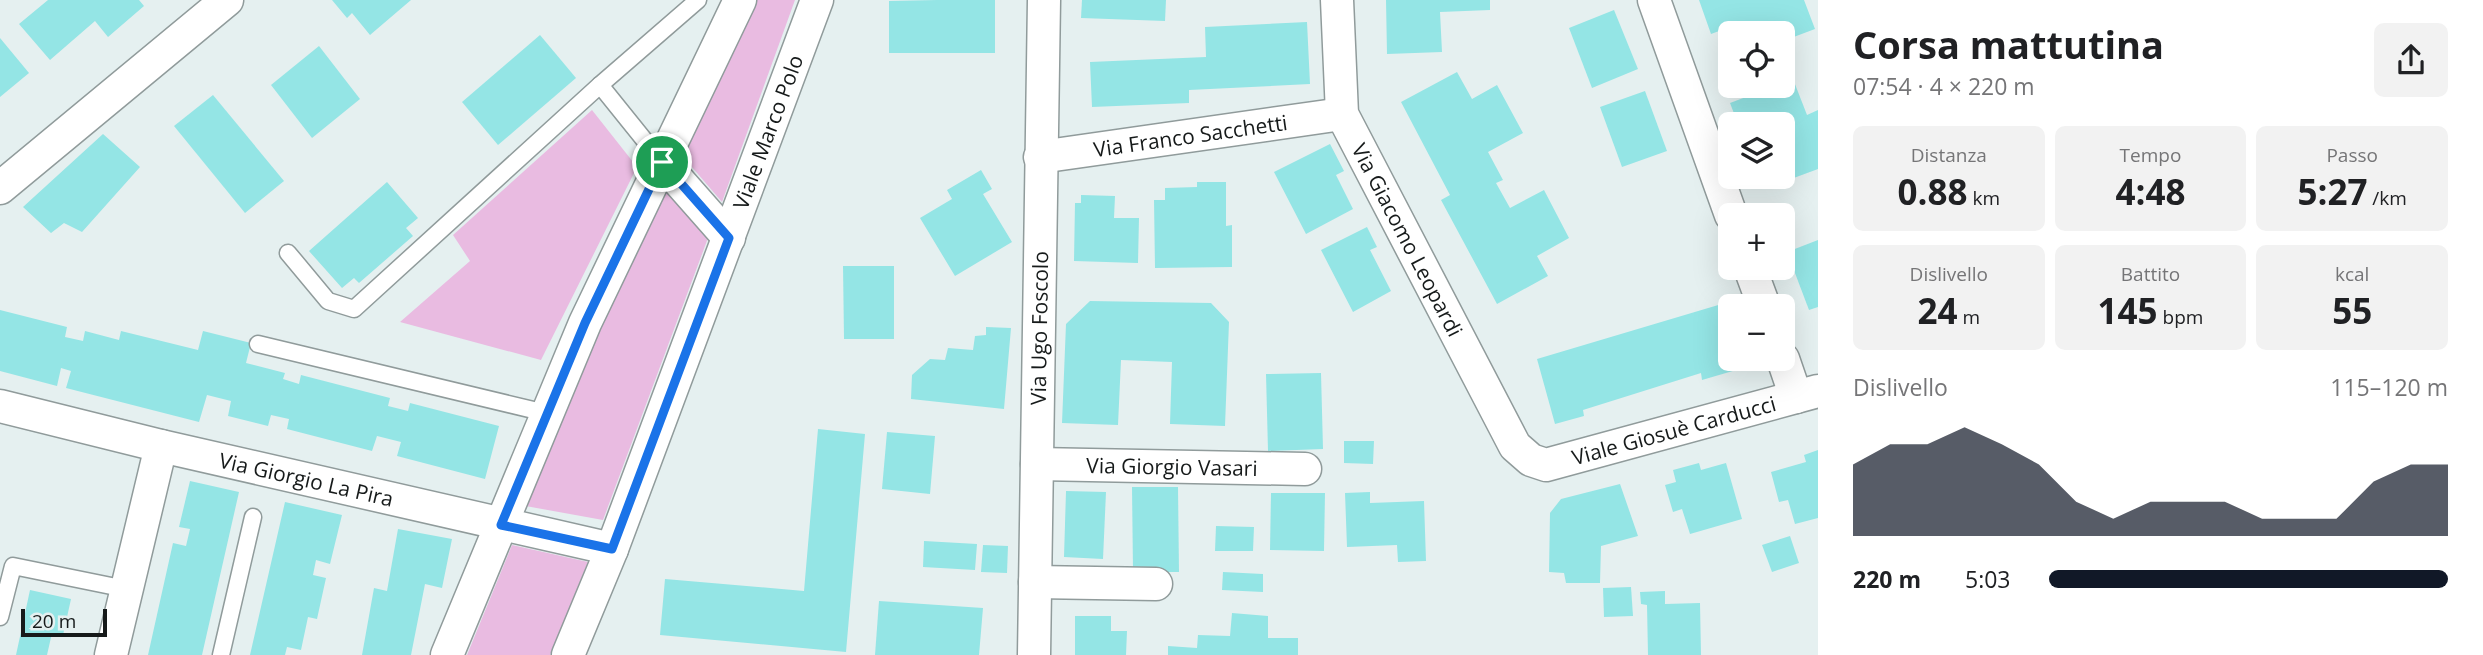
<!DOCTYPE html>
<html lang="it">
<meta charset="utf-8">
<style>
:root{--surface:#fff;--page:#f2f2f2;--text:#202124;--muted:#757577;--accent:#111827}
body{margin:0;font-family:"Open Sans",sans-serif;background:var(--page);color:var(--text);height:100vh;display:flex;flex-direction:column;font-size:26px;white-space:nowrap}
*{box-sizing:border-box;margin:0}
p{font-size:23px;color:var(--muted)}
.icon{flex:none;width:38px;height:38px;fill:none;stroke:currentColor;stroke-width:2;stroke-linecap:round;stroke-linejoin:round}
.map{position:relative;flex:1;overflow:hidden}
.details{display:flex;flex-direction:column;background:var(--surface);width:665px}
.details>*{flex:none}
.tools{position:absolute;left:1718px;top:21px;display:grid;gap:14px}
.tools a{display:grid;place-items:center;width:77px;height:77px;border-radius:10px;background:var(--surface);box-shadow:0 7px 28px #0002;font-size:35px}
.scale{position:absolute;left:21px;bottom:18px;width:86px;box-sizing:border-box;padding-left:7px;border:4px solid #161a1a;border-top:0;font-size:19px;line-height:24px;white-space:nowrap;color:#161a1a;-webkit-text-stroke:5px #e5f0f0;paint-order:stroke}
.pin{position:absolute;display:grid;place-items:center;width:60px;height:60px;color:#fff;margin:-30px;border:4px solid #fff;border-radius:50%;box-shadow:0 2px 7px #0007}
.round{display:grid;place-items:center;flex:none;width:74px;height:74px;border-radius:10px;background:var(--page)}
.summary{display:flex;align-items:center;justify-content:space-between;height:119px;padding:0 35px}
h1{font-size:38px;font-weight:700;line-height:52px}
.stats{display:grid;grid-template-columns:repeat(3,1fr);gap:10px;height:119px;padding:7px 35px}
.stats div{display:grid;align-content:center;border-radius:10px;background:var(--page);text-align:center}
.stats b{font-size:35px;font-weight:700}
.stats small{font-size:19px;font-weight:400}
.stats p{font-size:19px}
.chart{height:196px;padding:14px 35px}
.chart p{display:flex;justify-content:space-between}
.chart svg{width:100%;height:126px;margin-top:7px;fill:var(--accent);opacity:.7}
ul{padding:0 35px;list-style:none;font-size:23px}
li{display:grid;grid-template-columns:112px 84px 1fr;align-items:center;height:52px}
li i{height:18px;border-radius:9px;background:var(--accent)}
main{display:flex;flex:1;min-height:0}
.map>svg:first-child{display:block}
.green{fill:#e9bbe1}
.building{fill:#94e5e5}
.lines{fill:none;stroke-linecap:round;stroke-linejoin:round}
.service-casing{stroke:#909b9b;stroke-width:19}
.minor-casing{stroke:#909b9b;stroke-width:35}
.service{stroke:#fff;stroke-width:16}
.minor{stroke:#fff;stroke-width:32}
.route-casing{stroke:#fff;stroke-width:14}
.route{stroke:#1a73e8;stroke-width:9}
.labels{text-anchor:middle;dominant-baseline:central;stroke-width:5;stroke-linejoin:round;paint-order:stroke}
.street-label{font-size:21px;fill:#161a1a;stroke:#e5f0f0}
</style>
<main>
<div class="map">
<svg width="1818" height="655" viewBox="0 0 1818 655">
<rect width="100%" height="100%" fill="#e5f0f0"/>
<!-- green -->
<g class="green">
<polygon points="752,0 795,0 722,202 679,152"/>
<polygon points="592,110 637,167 541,360 400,322 470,261 453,235"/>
<polygon points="663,187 708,238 603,520 520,505"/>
<polygon points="512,545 588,562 550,655 467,655"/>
</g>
<!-- building -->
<g class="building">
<polygon points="48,0 139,0 144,6 108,37 95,21 50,60 19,24"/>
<polygon points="332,0 411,0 370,35 352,13 347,18"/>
<polygon points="937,0 995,0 995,53 889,53 889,1"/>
<polygon points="1082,0 1166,0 1165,21 1081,18"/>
<polygon points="1386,0 1490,0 1490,10 1440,12 1442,52 1387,54"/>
<polygon points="1699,0 1804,0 1815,29 1783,41 1783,33 1745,33 1741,23 1711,34"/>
<polygon points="1614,10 1638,69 1592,88 1569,28"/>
<polygon points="1307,22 1310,84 1189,90 1189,103 1092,107 1090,62 1206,57 1205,27"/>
<polygon points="540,35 576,78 498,145 462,102"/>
<polygon points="0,38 29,73 0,97"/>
<polygon points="319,46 360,99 312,138 271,85"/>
<polygon points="1457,72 1472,99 1497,85 1523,133 1488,152 1503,180 1496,183 1510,208 1544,190 1569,238 1537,256 1548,276 1497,304 1441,200 1450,195 1401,102"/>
<polygon points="1793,79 1807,115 1818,110 1818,169 1791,179 1783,157 1783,124 1738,124 1730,103 1775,86 1783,86 1783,83"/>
<polygon points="1645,91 1667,151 1622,167 1600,107"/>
<polygon points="213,95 284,181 245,213 174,126"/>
<polygon points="103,134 140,167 82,232 64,223 51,233 23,207"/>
<polygon points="1330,144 1344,171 1336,175 1353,209 1306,234 1274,172"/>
<polygon points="981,170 992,189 983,194 1012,242 955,276 920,218 952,199 947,190"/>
<polygon points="387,182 418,218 406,228 413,236 359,283 354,278 342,288 309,251"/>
<polygon points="1197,182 1226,182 1226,226 1232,225 1232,267 1155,268 1154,200 1165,200 1165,188 1197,187"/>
<polygon points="1081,195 1115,196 1114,218 1139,218 1138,263 1074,261 1075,203 1081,203"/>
<polygon points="1367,227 1377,247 1370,250 1391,291 1353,312 1321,250"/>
<polygon points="1818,240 1818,307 1809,310 1787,252"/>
<polygon points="843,266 894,266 894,339 844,339"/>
<polygon points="1090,301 1211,303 1229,322 1225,426 1170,424 1172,362 1121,360 1118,425 1062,423 1066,324"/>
<polygon points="1725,303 1731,324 1731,359 1740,359 1743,368 1702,380 1701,373 1583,410 1584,416 1555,424 1537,359"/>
<polygon points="0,310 67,327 65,337 83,341 85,331 119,340 121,331 198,350 203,331 251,343 246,363 285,373 283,379 299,384 301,375 390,398 388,406 408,411 410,403 499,426 485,479 397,456 401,442 377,436 372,451 287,429 289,419 271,415 268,426 228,416 231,401 207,395 199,422 66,388 71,371 61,368 57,386 0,371"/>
<polygon points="986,327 1011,328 1004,409 911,399 912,375 930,359 945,360 948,348 973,350 975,336 986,335"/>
<polygon points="1321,373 1323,449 1268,451 1266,374"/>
<polygon points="818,429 865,434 846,652 660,635 665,579 804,591"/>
<polygon points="887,432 935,436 930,494 882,489"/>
<polygon points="1344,441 1374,441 1373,464 1344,463"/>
<polygon points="1818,450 1818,518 1795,524 1788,500 1779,502 1771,472 1806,462 1804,455"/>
<polygon points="1699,463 1701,470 1726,463 1742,519 1690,534 1682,509 1673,512 1665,485 1676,482 1673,470"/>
<polygon points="190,481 239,492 202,655 148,655 173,543 186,546 190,529 179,527"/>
<polygon points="1620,484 1638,536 1601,546 1600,583 1566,583 1564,573 1549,572 1550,513 1561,499"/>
<polygon points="1132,487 1178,487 1179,572 1133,572"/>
<polygon points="1066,491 1106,492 1103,559 1064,557"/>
<polygon points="1370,492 1370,503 1424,501 1426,561 1398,562 1397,545 1347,547 1345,493"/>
<polygon points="1271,493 1325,493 1324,551 1270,550"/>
<polygon points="285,502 342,515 330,564 316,560 313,575 326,578 317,619 308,617 301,650 287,647 285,655 250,655"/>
<polygon points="1216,526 1254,527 1253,551 1215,551"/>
<polygon points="398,529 452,539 442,588 425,584 411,655 362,655 374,588 387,591"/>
<polygon points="1790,536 1799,563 1772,572 1762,545"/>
<polygon points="924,541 977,544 975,570 923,567"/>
<polygon points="983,545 1008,546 1007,573 981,572"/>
<polygon points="1223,572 1263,574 1263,592 1222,590"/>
<polygon points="1631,587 1633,616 1604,617 1603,588"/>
<polygon points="30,590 71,599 63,635 52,633 47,655 16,655"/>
<polygon points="1665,591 1665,604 1700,603 1701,655 1648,655 1647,605 1641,604 1640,592"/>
<polygon points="879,601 983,608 979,655 875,655"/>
<polygon points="1232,613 1268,616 1268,638 1298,638 1298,655 1168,655 1168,646 1197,648 1198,635 1230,636"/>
<polygon points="1075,616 1111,616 1111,631 1127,631 1126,655 1075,655"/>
</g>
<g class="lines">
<defs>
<g id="service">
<polyline points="600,85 662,162"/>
<polyline points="288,253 328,301 354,309 600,85 698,0"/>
<polyline points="258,344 546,413"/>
<polyline points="0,617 13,566 126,589"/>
<polyline points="221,655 253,517"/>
</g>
<g id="minor">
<path id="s1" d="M1337,0L1342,114L1515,446L1531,460L1546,465L1818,391"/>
<polyline points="1654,0 1731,215"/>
<path id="s2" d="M1040,157L1342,114"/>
<polyline points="662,162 729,238"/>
<polyline points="0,188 227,0"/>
<polyline points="1750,268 1764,306"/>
<polyline points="1783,359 1796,397"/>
<path id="s3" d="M0,406L161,446L612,549"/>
<path id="s4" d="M1037,464L1305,469"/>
<polyline points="1035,582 1156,584"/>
<polyline points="111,655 161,446"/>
<polyline points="447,655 585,323 740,0"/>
<path id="s5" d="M568,655L612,549L817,0"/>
<path id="s6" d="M1034,655L1044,0"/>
</g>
</defs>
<!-- service casing -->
<use href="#service" class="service-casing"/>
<!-- minor casing -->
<use href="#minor" class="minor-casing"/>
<!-- service -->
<use href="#service" class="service"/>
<!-- minor -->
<use href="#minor" class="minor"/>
</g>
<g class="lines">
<defs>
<polygon id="route" points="662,162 729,238 612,549 501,525 585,323"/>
</defs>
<!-- route casing -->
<use href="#route" class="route-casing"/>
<!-- route -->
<use href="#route" class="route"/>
</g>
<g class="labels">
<!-- street labels -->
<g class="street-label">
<text stroke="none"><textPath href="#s5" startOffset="560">Viale Marco Polo</textPath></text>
<text stroke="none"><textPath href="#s2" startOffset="152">Via Franco Sacchetti</textPath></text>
<text stroke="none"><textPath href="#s1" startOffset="256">Via Giacomo Leopardi</textPath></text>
<text stroke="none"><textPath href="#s6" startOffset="327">Via Ugo Foscolo</textPath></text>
<text stroke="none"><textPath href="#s1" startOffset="658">Viale Giosuè Carducci</textPath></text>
<text stroke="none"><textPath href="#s4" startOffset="135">Via Giorgio Vasari</textPath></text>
<text stroke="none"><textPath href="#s3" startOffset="315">Via Giorgio La Pira</textPath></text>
</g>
</g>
</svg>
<div class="tools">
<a><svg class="icon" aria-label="locate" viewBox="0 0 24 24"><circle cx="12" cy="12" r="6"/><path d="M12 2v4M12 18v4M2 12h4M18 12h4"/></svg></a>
<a><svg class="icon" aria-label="layers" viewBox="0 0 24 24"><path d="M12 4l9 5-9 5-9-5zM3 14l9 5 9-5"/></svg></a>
<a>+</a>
<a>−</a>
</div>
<div class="scale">20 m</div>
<div class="pin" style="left:662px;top:162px;background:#1e9e55"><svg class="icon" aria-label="arrive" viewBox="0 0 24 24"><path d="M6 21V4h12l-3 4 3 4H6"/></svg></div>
</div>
<section class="details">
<div class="summary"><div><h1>Corsa mattutina</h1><p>07:54 · 4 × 220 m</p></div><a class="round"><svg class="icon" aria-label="share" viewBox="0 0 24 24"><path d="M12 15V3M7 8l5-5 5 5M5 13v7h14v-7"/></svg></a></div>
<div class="stats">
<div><p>Distanza</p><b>0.88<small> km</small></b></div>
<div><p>Tempo</p><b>4:48</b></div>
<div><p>Passo</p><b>5:27<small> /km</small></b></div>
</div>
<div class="stats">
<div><p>Dislivello</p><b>24<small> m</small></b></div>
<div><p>Battito</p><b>145<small> bpm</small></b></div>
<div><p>kcal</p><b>55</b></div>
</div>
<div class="chart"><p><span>Dislivello</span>115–120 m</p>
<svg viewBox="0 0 160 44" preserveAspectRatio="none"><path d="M0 44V19L10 12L20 12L30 6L40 12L50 19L60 32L70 38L80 32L90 32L100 32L110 38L120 38L130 38L140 25L150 19L160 19V44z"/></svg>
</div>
<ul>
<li><b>220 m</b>5:03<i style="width:100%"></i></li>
</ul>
</section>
</main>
